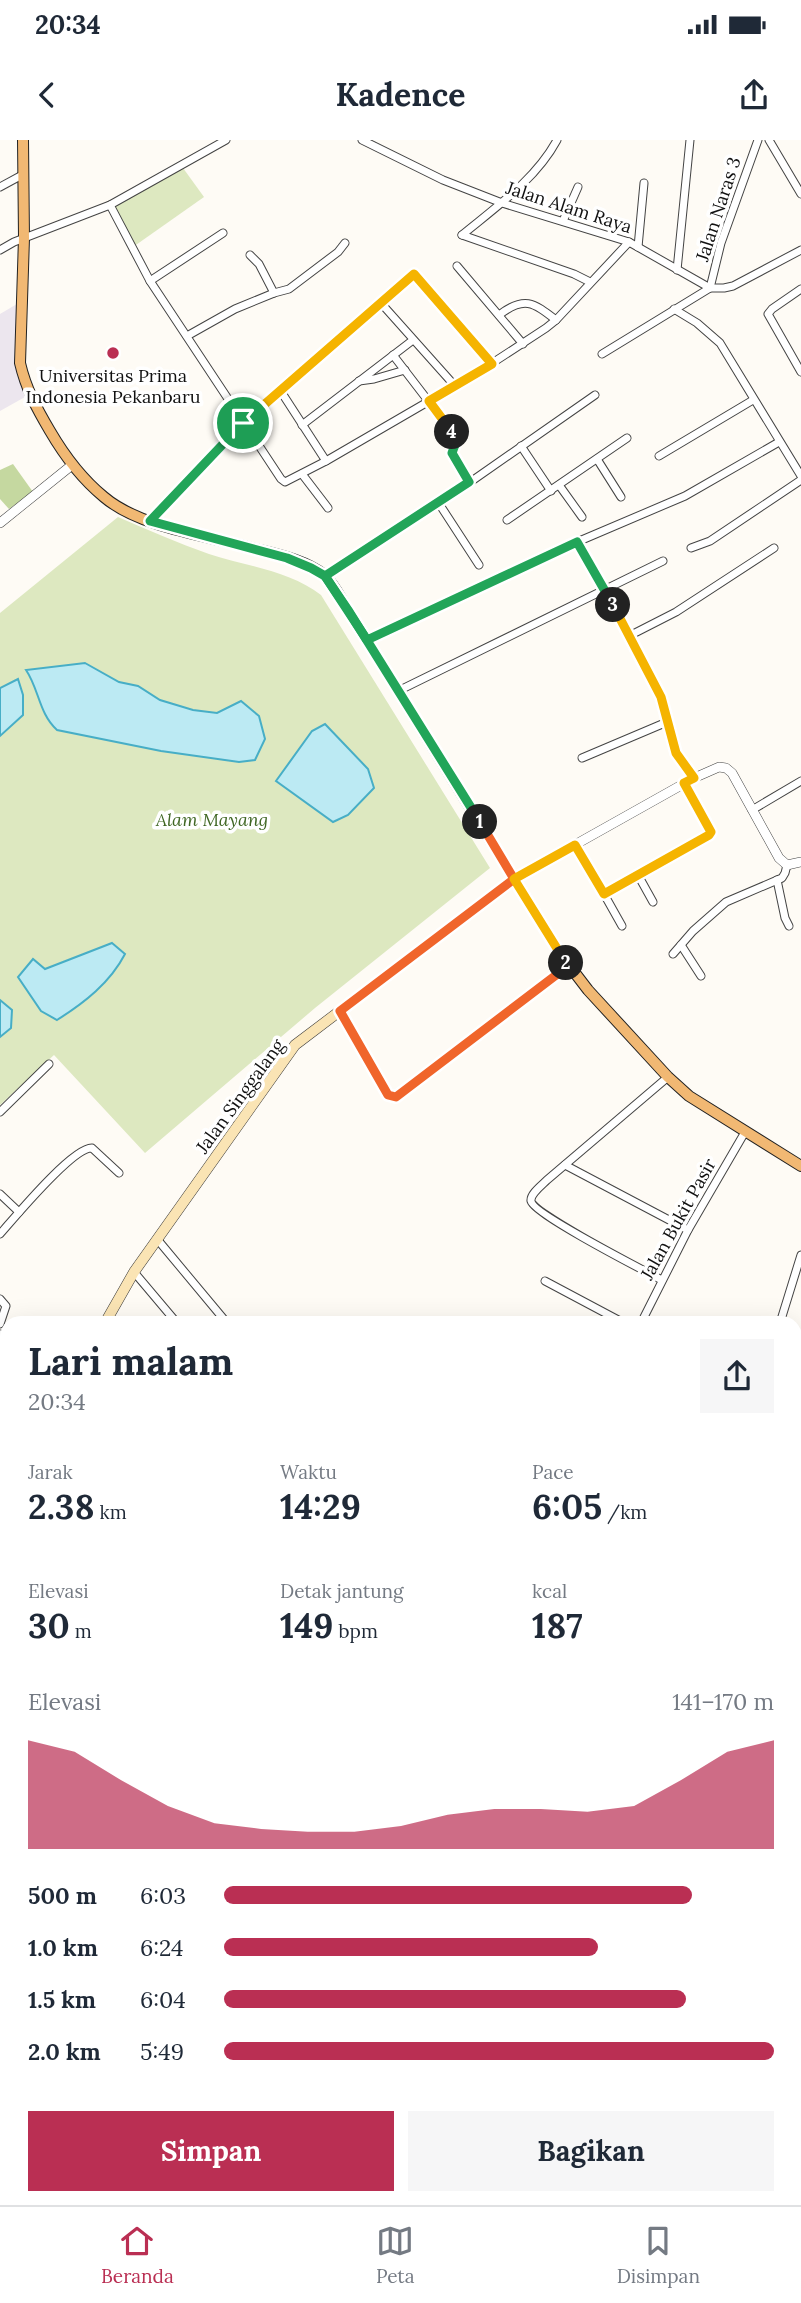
<!DOCTYPE html>
<html lang="id">
<meta charset="utf-8">
<style>
:root{--surface:#fff;--page:#f6f6f7;--text:#1f2937;--muted:#747a83;--line:#e0e1e3;--accent:#ba2f53}
body{margin:0;font-family:Lora,serif;background:var(--page);color:var(--text);height:100vh;display:flex;flex-direction:column;font-size:26px;white-space:nowrap}
*{box-sizing:border-box;margin:0}
p{font-size:23px;color:var(--muted)}
.icon{flex:none;width:38px;height:38px;fill:none;stroke:currentColor;stroke-width:2;stroke-linecap:round;stroke-linejoin:round}
.map{position:relative;flex:1;overflow:hidden}
.panel{position:absolute;left:0px;top:1176px;width:802px;height:889px;display:flex;flex-direction:column;background:var(--surface);border-radius:21px 21px 0 0;box-shadow:0 7px 28px #0002}
.panel>*{flex:none}
.pin{position:absolute;display:grid;place-items:center;width:60px;height:60px;color:#fff;margin:-30px;border:4px solid #fff;border-radius:50%;box-shadow:0 2px 7px #0007}
.km{position:absolute;width:35px;height:35px;margin:-18px;border-radius:50%;background:#222;color:#fff;font-size:19px;line-height:35px;text-align:center}
.round{display:grid;place-items:center;flex:none;width:74px;height:74px;border-radius:0px;background:var(--page)}
.head{display:flex;align-items:center;justify-content:space-between;height:119px;padding:0 28px}
h1{font-size:38px;font-weight:800;line-height:52px}
.figures{display:grid;grid-template-columns:repeat(3,1fr);gap:10px;height:119px;padding:7px 28px}
.figures div{display:grid;align-content:center}
.figures b{font-size:35px;font-weight:800}
.figures small{font-size:19px;font-weight:400}
.figures p{font-size:19px}
.chart{height:196px;padding:14px 28px}
.chart p{display:flex;justify-content:space-between}
.chart svg{width:100%;height:126px;margin-top:7px;fill:var(--accent);opacity:.7}
.primary-button{display:flex;gap:14px;margin-top:auto;padding:14px 28px}
.primary-button a{flex:1;height:80px;border-radius:0px;background:var(--accent);color:#fff;font-size:28px;font-weight:800;line-height:80px;text-align:center}
.primary-button a+a{background:var(--page);color:var(--text)}
ul{padding:0 28px;list-style:none;font-size:23px}
li{display:grid;grid-template-columns:112px 84px 1fr;align-items:center;height:52px}
li i{height:18px;border-radius:9px;background:var(--accent)}
.status{display:flex;justify-content:space-between;align-items:center;height:49px;padding:0 35px;background:var(--surface);direction:ltr}
.status svg{height:19px;fill:currentColor}
header{display:flex;justify-content:space-between;align-items:center;height:91px;padding:0 28px;background:var(--surface);font-size:32px;font-weight:800}
.tab-bar{display:flex;justify-content:space-around;align-items:center;height:98px;border-top:2px solid var(--line);background:var(--surface);font-size:19px;color:var(--muted)}
.tab-bar a{display:grid;justify-items:center;gap:4px}
.tab-bar .selected{color:var(--accent)}
.map>svg:first-child{display:block}
.industrial{fill:#ece6ee}
.green{fill:#dde8c0}
.forest{fill:#c5d8a0}
.water{fill:#bceaf3;stroke:#47aec6;stroke-width:2}
.lines{fill:none;stroke-linecap:round;stroke-linejoin:round}
.minor-casing{stroke:#444;stroke-width:9}
.tertiary-casing{stroke:#444;stroke-width:10}
.secondary-casing{stroke:#333;stroke-width:11}
.primary-casing{stroke:#222;stroke-width:12}
.minor{stroke:#fff;stroke-width:7}
.tertiary{stroke:#fff;stroke-width:9}
.secondary{stroke:#fae4b4;stroke-width:10}
.primary{stroke:#f1b873;stroke-width:10}
.split-1-casing{stroke:#fff;stroke-width:14}
.split-2-casing{stroke:#fff;stroke-width:14}
.split-3-casing{stroke:#fff;stroke-width:14}
.split-4-casing{stroke:#fff;stroke-width:14}
.split-5-casing{stroke:#fff;stroke-width:14}
.split-1{stroke:#22a559;stroke-width:9}
.split-2{stroke:#f0652b;stroke-width:9}
.split-3{stroke:#f5b400;stroke-width:9}
.split-4{stroke:#22a559;stroke-width:9}
.split-5{stroke:#f5b400;stroke-width:9}
.poi-dot{fill:#ba2f53;stroke:#fff;stroke-width:2.5}
.labels{text-anchor:middle;dominant-baseline:central;stroke-width:7;stroke-linejoin:round;paint-order:stroke}
.street-label{font-size:18px;fill:#111;stroke:#fff}
.poi-label{font-size:18px;fill:#111;stroke:#fff}
.park-label{font-size:18px;font-style:italic;fill:#3f6623;stroke:#fff}
</style>
<div class="status"><b>20:34</b><svg viewBox="0 0 49 12"><path d="M0 12V9h3v3zM5 12V6h3v6zM10 12V3h3v9zM15 12V0h3v12zM26 1h20v11H26zM47 4h2v5h-2z"/></svg></div>
<header><svg class="icon" aria-label="back" viewBox="0 0 24 24"><path d="M15 5l-7 7 7 7"/></svg>Kadence<svg class="icon" aria-label="share" viewBox="0 0 24 24"><path d="M12 15V3M7 8l5-5 5 5M5 13v7h14v-7"/></svg></header>
<div class="map">
<svg width="801" height="2065" viewBox="0 0 801 2065">
<rect width="100%" height="100%" fill="#fefbf5"/>
<!-- industrial -->
<polygon class="industrial" points="17,164 20,242 25,257 0,271 0,174"/>
<!-- green -->
<g class="green">
<polygon points="183,28 204,57 133,107 114,68 115,64"/>
<path d="M118,377C148,390 178,403 209,414C246,426 290,431 321,455L490,728L315,868L145,1013L54,915L0,965V473Z"/>
</g>
<!-- forest -->
<polygon class="forest" points="13,324 33,352 9,369 0,359 0,330"/>
<!-- water -->
<g class="water">
<path d="M85,523L119,542L138,546L160,560L193,570L217,573L241,561L259,576L265,599L255,620L239,622L161,611L57,590C39,574 39,549 26,530Z"/>
<polygon points="18,539 23,555 23,575 0,596 0,548"/>
<polygon points="325,584 368,629 374,648 348,675 333,682 276,641 312,591"/>
<path d="M112,803L125,814C110,843 84,863 57,880L41,871L18,837L33,819L45,829Z"/>
<polygon points="0,860 12,870 11,888 0,897"/>
</g>
<g class="lines">
<defs>
<g id="minor">
<polyline points="362,0 443,40 502,63 629,102 710,148 724,148 733,146 801,110"/>
<polyline points="769,0 801,54"/>
<polyline points="0,47 24,34"/>
<polyline points="110,65 150,141 281,339 285,342 326,321 474,235 546,188 556,180 629,102"/>
<polyline points="563,81 578,47"/>
<polyline points="462,95 574,134 590,142"/>
<path d="M462,95C496,67 536,39 557,0"/>
<polyline points="638,107 644,43"/>
<polyline points="0,110 14,102 110,65 226,0"/>
<polyline points="250,115 259,124 274,153"/>
<polyline points="457,126 523,204"/>
<polyline points="677,130 690,0"/>
<polyline points="150,141 223,93"/>
<polyline points="801,149 772,169 768,174 801,232"/>
<polyline points="380,162 455,246"/>
<polyline points="674,169 697,183 720,203 801,336"/>
<path d="M499,175C524,156 533,162 556,180"/>
<polyline points="187,196 235,169 274,153 289,149 338,112 345,103"/>
<polyline points="602,214 710,148 721,103 758,0"/>
<polyline points="393,215 456,297 452,313 469,342"/>
<polyline points="359,241 374,239 405,230"/>
<polyline points="280,250 326,321"/>
<polyline points="302,285 413,200"/>
<polyline points="521,306 551,351"/>
<polyline points="659,316 753,260"/>
<polyline points="597,319 621,357"/>
<polyline points="302,334 328,368"/>
<polyline points="559,345 582,377"/>
<polyline points="438,362 479,425"/>
<polyline points="507,380 627,298"/>
<polyline points="150,381 243,283 414,134 492,224"/>
<polyline points="577,402 605,448 661,557 676,613 694,638"/>
<polyline points="691,408 710,401 801,340"/>
<polyline points="325,436 456,352 595,255"/>
<polyline points="629,496 676,472 774,408"/>
<polyline points="367,500 577,402 685,356 779,302"/>
<polyline points="398,551 663,421"/>
<polyline points="582,618 667,582"/>
<polyline points="752,670 801,641"/>
<polyline points="575,705 604,754 709,695 711,690 684,644"/>
<polyline points="638,735 653,762"/>
<polyline points="777,740 785,778 789,786"/>
<polyline points="604,754 622,786"/>
<polyline points="681,805 701,836"/>
<polyline points="673,814 693,791 726,762 782,738 785,733 787,725"/>
<polyline points="340,871 388,955 396,957 568,826"/>
<polyline points="0,972 49,924"/>
<polyline points="565,1025 688,1090"/>
<polyline points="0,1054 19,1072"/>
<path d="M0,1094C15,1077 73,1007 92,1008L119,1033"/>
<polyline points="157,1099 227,1183"/>
<polyline points="134,1132 177,1183"/>
<path d="M662,1140C645,1131 532,1073 531,1061C530,1054 542,1045 547,1040L668,937"/>
<polyline points="545,1141 624,1183"/>
<polyline points="0,1159 6,1166 0,1184"/>
<polyline points="641,1183 688,1090 745,992"/>
<polyline points="780,1183 801,1115"/>
<polyline points="0,1194 7,1201"/>
<polyline points="794,1261 801,1260"/>
<polyline points="794,1387 801,1386"/>
<polyline points="795,1480 801,1444"/>
<polyline points="0,1660 7,1664"/>
<polyline points="794,1667 801,1664"/>
<polyline points="0,1813 7,1816"/>
<polyline points="0,1923 7,1926"/>
<polyline points="83,2058 96,2065"/>
<polyline points="0,2062 6,2065"/>
<polyline points="119,2065 122,2058"/>
<polyline points="168,2065 170,2058"/>
<polyline points="218,2065 221,2058"/>
<polyline points="262,2065 265,2058"/>
</g>
<g id="tertiary">
<polyline points="0,383 72,325"/>
<polyline points="514,739 694,638 719,627 726,628 732,633 779,718 787,725 801,722"/>
</g>
<g id="secondary">
<polyline points="105,1183 134,1132 295,905 514,739"/>
<polyline points="0,1282 7,1277"/>
</g>
<path id="primary" d="M23,0L24,98L20,223C26,249 37,269 50,291C64,315 82,339 104,357C138,386 201,395 244,406C269,413 303,418 324,435C334,444 341,459 348,470L562,816L588,850L668,937L689,956L801,1026"/>
</defs>
<!-- minor casing -->
<use href="#minor" class="minor-casing"/>
<!-- tertiary casing -->
<use href="#tertiary" class="tertiary-casing"/>
<!-- secondary casing -->
<use href="#secondary" class="secondary-casing"/>
<!-- primary casing -->
<use href="#primary" class="primary-casing"/>
<!-- minor -->
<use href="#minor" class="minor"/>
<!-- tertiary -->
<use href="#tertiary" class="tertiary"/>
<!-- secondary -->
<use href="#secondary" class="secondary"/>
<!-- primary -->
<use href="#primary" class="primary"/>
</g>
<g class="lines">
<defs>
<polyline id="split-1" points="243,283 150,381 287,418 311,428 325,436 348,470 480,682"/>
<polyline id="split-2" points="480,682 514,739 340,871 388,955 396,957 568,826 566,823"/>
<polyline id="split-3" points="566,823 514,739 575,705 604,754 709,695 711,692 684,643 694,638 676,613 661,557 613,465"/>
<polyline id="split-4" points="452,292 457,299 452,313 469,342 325,436 367,500 577,402 613,465"/>
<polyline id="split-5" points="243,283 414,134 492,224 429,261 452,292"/>
</defs>
<!-- split-1 casing -->
<use href="#split-1" class="split-1-casing"/>
<!-- split-2 casing -->
<use href="#split-2" class="split-2-casing"/>
<!-- split-3 casing -->
<use href="#split-3" class="split-3-casing"/>
<!-- split-4 casing -->
<use href="#split-4" class="split-4-casing"/>
<!-- split-5 casing -->
<use href="#split-5" class="split-5-casing"/>
<!-- split-1 -->
<use href="#split-1" class="split-1"/>
<!-- split-2 -->
<use href="#split-2" class="split-2"/>
<!-- split-3 -->
<use href="#split-3" class="split-3"/>
<!-- split-4 -->
<use href="#split-4" class="split-4"/>
<!-- split-5 -->
<use href="#split-5" class="split-5"/>
</g>
<!-- markers -->
<circle class="poi-dot" cx="113" cy="213" r="7"/>
<g class="labels">
<!-- street labels -->
<g class="street-label">
<text transform="translate(569 67) rotate(18)">Jalan Alam Raya</text>
<text transform="translate(718 69) rotate(-72)">Jalan Naras 3</text>
<text transform="translate(240 956) rotate(-54)">Jalan Singgalang</text>
<text transform="translate(678 1079) rotate(-61)">Jalan Bukit Pasir</text>
</g>
<!-- poi labels -->
<g class="poi-label">
<text x="113" y="235">Universitas Prima<tspan x="113" dy="21">Indonesia Pekanbaru</tspan></text>
</g>
<!-- park labels -->
<g class="park-label">
<text x="212" y="679">Alam Mayang</text>
</g>
</g>
</svg>
<div class="pin" style="left:243px;top:283px;background:#1e9e55"><svg class="icon" aria-label="arrive" viewBox="0 0 24 24"><path d="M6 21V4h12l-3 4 3 4H6"/></svg></div>
<b class="km" style="left:480px;top:682px">1</b>
<b class="km" style="left:566px;top:823px">2</b>
<b class="km" style="left:613px;top:465px">3</b>
<b class="km" style="left:452px;top:292px">4</b>
<section class="panel">
<div class="head"><div><h1>Lari malam</h1><p>20:34</p></div><a class="round"><svg class="icon" aria-label="share" viewBox="0 0 24 24"><path d="M12 15V3M7 8l5-5 5 5M5 13v7h14v-7"/></svg></a></div>
<div class="figures">
<div><p>Jarak</p><b>2.38<small> km</small></b></div>
<div><p>Waktu</p><b>14:29</b></div>
<div><p>Pace</p><b>6:05<small> /km</small></b></div>
</div>
<div class="figures">
<div><p>Elevasi</p><b>30<small> m</small></b></div>
<div><p>Detak jantung</p><b>149<small> bpm</small></b></div>
<div><p>kcal</p><b>187</b></div>
</div>
<div class="chart"><p><span>Elevasi</span>141–170 m</p>
<svg viewBox="0 0 160 44" preserveAspectRatio="none"><path d="M0 44V6L10 10L20 20L30 29L40 35L50 37L60 38L70 38L80 36L90 32L100 30L110 30L120 31L130 29L140 20L150 10L160 6V44z"/></svg>
</div>
<ul>
<li><b>500 m</b>6:03<i style="width:85%"></i></li>
<li><b>1.0 km</b>6:24<i style="width:68%"></i></li>
<li><b>1.5 km</b>6:04<i style="width:84%"></i></li>
<li><b>2.0 km</b>5:49<i style="width:100%"></i></li>
</ul>
<div class="primary-button"><a>Simpan</a><a>Bagikan</a></div>
</section>
</div>
<nav class="tab-bar">
<a class="selected"><svg class="icon" aria-label="home" viewBox="0 0 24 24"><path d="M3 11l9-7 9 7M6 9v11h12V9"/></svg>Beranda</a>
<a><svg class="icon" aria-label="map" viewBox="0 0 24 24"><path d="M3 6l6-2 6 2 6-2v14l-6 2-6-2-6 2zM9 4v14M15 6v14"/></svg>Peta</a>
<a><svg class="icon" aria-label="saved" viewBox="0 0 24 24"><path d="M7 4h10v16l-5-4-5 4z"/></svg>Disimpan</a>
</nav>
